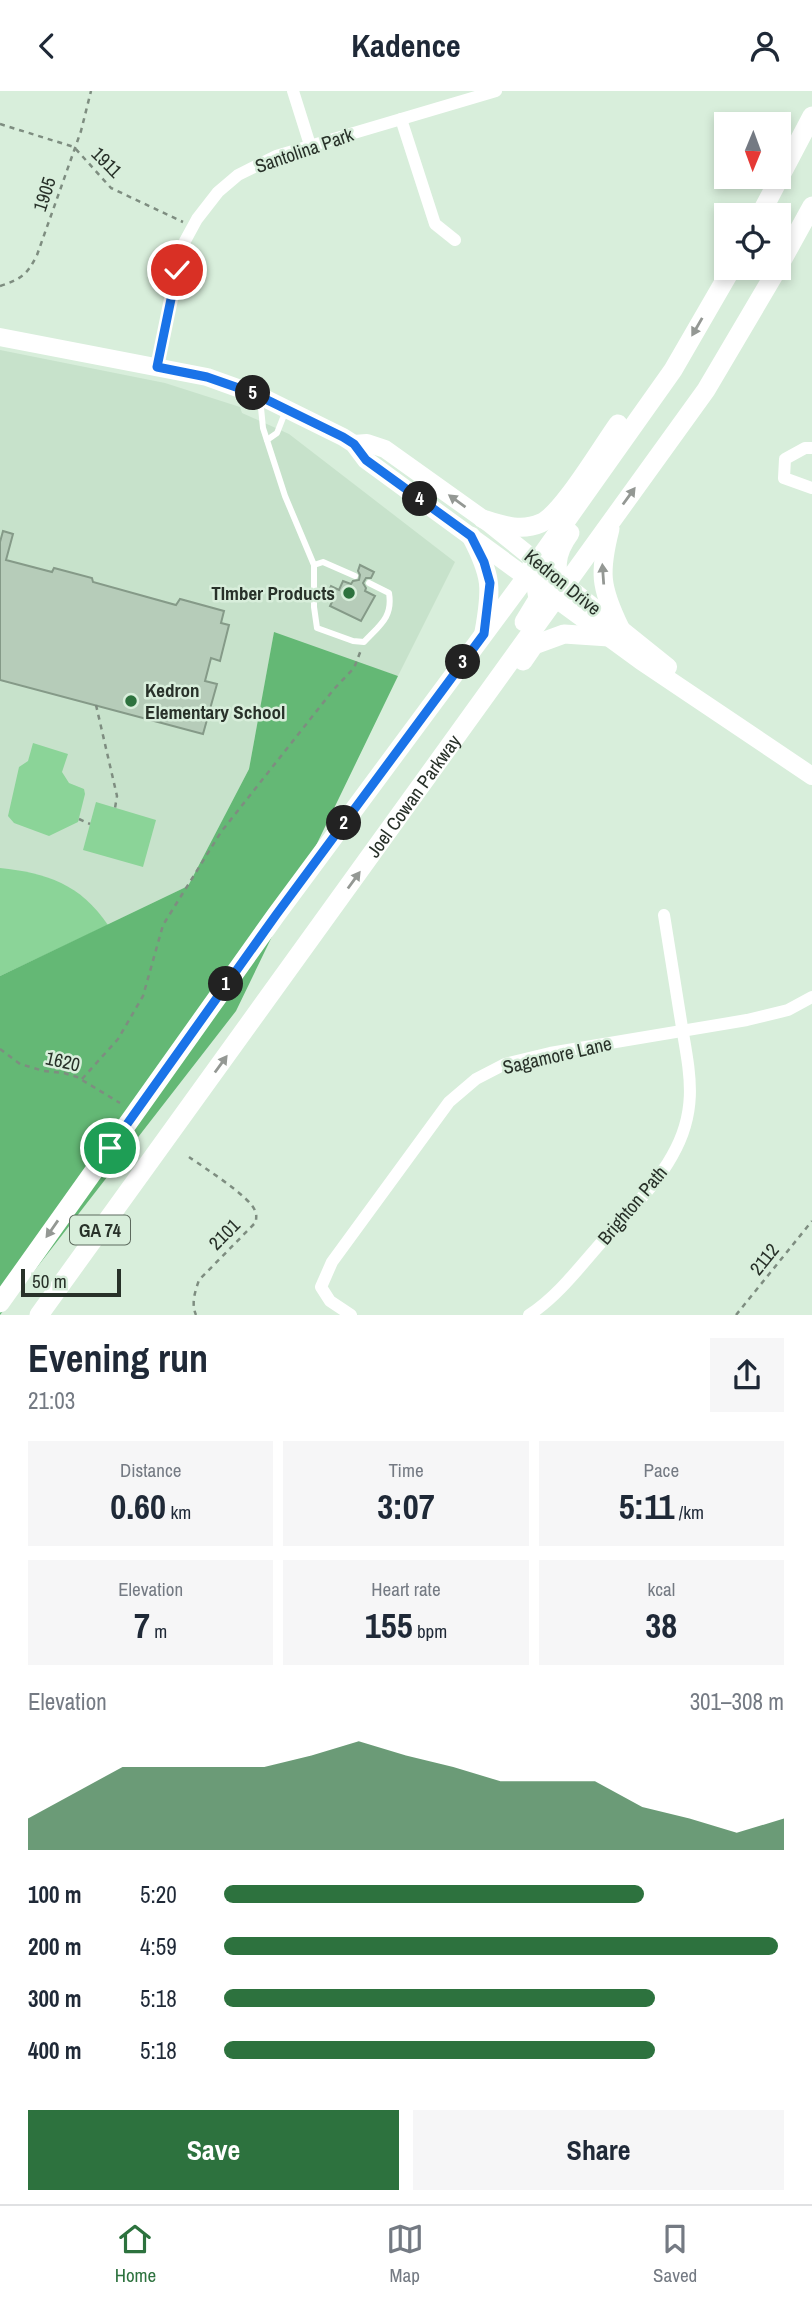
<!DOCTYPE html>
<meta charset="utf-8">
<style>
:root{--surface:#fff;--page:#f6f6f7;--text:#1f2937;--muted:#747a83;--line:#e0e1e3;--accent:#2d723e}
body{margin:0;font-family:"Archivo Narrow",sans-serif;background:var(--page);color:var(--text);height:100vh;display:flex;flex-direction:column;font-size:26px;white-space:nowrap}
*{box-sizing:border-box;margin:0}
p{font-size:23px;color:var(--muted)}
.icon{flex:none;width:38px;height:38px;fill:none;stroke:currentColor;stroke-width:2;stroke-linecap:round;stroke-linejoin:round}
.map{position:relative;height:1224px;overflow:hidden}
.side{display:flex;flex-direction:column;background:var(--surface);flex:1}
.side>*{flex:none}
.needle{width:46px;rotate:181deg}
.controls{position:absolute;left:714px;top:21px;display:grid;gap:14px}
.controls a{display:grid;place-items:center;width:77px;height:77px;border-radius:0px;background:var(--surface);box-shadow:0 4px 10px #0003;font-size:35px}
.scale{position:absolute;left:21px;bottom:18px;width:100px;box-sizing:border-box;padding-left:7px;border:4px solid #283129;border-top:0;font-size:19px;line-height:24px;white-space:nowrap;color:#283129;-webkit-text-stroke:5px #d8eedb;paint-order:stroke}
.pin{position:absolute;display:grid;place-items:center;width:60px;height:60px;color:#fff;margin:-30px;border:4px solid #fff;border-radius:50%;box-shadow:0 2px 7px #0007}
.km{position:absolute;width:35px;height:35px;margin:-18px;border-radius:50%;background:#222;color:#fff;font-size:19px;line-height:35px;text-align:center}
.round{display:grid;place-items:center;flex:none;width:74px;height:74px;border-radius:0px;background:var(--page)}
.overview{display:flex;align-items:center;justify-content:space-between;height:119px;padding:0 28px}
h1{font-size:38px;font-weight:800;line-height:52px}
.metrics{display:grid;grid-template-columns:repeat(3,1fr);gap:10px;height:119px;padding:7px 28px}
.metrics div{display:grid;align-content:center;border-radius:0px;background:var(--page);text-align:center}
.metrics b{font-size:35px;font-weight:800}
.metrics small{font-size:19px;font-weight:400}
.metrics p{font-size:19px}
.chart{height:196px;padding:14px 28px}
.chart p{display:flex;justify-content:space-between}
.chart svg{width:100%;height:126px;margin-top:7px;fill:var(--accent);opacity:.7}
.primary-button{display:flex;gap:14px;margin-top:auto;padding:14px 28px}
.primary-button a{flex:1;height:80px;border-radius:0px;background:var(--accent);color:#fff;font-size:28px;font-weight:800;line-height:80px;text-align:center}
.primary-button a+a{background:var(--page);color:var(--text)}
ul{padding:0 28px;list-style:none;font-size:23px}
li{display:grid;grid-template-columns:112px 84px 1fr;align-items:center;height:52px}
li i{height:18px;border-radius:9px;background:var(--accent)}
header{display:flex;justify-content:space-between;align-items:center;height:91px;padding:0 28px;background:var(--surface);font-size:32px;font-weight:800}
.menu{display:flex;justify-content:space-around;align-items:center;height:98px;border-top:2px solid var(--line);background:var(--surface);font-size:19px;color:var(--muted)}
.menu a{display:grid;justify-items:center;gap:4px}
.menu .selected{color:var(--accent)}
.map>svg:first-child{display:block}
.built{fill:#c7e2cb}
.green{fill:#8bd498}
.forest{fill:#64b875}
.building{fill:#b6ccb9;stroke:#859a88;stroke-width:2}
.lines{fill:none;stroke-linecap:round;stroke-linejoin:round}
.path{stroke:#7e8d80;stroke-width:2.5;stroke-dasharray:5 5;stroke-linecap:butt}
.lane{stroke:#fff;stroke-width:6}
.street{stroke:#fff;stroke-width:12}
.secondary{stroke:#fff;stroke-width:18}
.primary{stroke:#fff;stroke-width:19}
.oneway{fill:#949894}
.route-casing{stroke:#fff;stroke-width:14}
.route{stroke:#1a73e8;stroke-width:9}
.poi-dot{fill:#2d723e;stroke:#d8eedb;stroke-width:2.5}
.labels{text-anchor:middle;dominant-baseline:central;stroke-width:5;stroke-linejoin:round;paint-order:stroke}
.shield{fill:#d8eedb;stroke:#5d6a5e;stroke-width:2}
.shield-label{font-size:18px;font-weight:bold;fill:#283129}
.street-label{font-size:19px;fill:#283129;stroke:#d8eedb}
.poi-label{font-size:19px;font-weight:bold;fill:#283129;stroke:#d8eedb;text-anchor:end}
</style>
<header><svg class="icon" aria-label="back" viewBox="0 0 24 24"><path d="M15 5l-7 7 7 7"/></svg>Kadence<svg class="icon" aria-label="person" viewBox="0 0 24 24"><circle cx="12" cy="8" r="4"/><path d="M4 21q1-7 8-7t8 7"/></svg></header>
<div class="map">
<svg width="812" height="1224" viewBox="0 0 812 1224">
<rect width="100%" height="100%" fill="#d8eedb"/>
<!-- built -->
<polygon class="built" points="0,259 165,292 240,316 242,322 289,343 455,471 398,585 292,551 274,542 249,678 188,795 0,885"/>
<!-- green -->
<g class="green">
<polygon points="33,652 68,663 62,681 69,692 84,698 85,703 78,731 49,745 14,732 8,725 19,676 28,670"/>
<polygon points="96,711 156,729 143,776 83,759"/>
<path d="M0,777C47,782 80,793 108,834L0,885Z"/>
</g>
<!-- forest -->
<polygon class="forest" points="274,541 398,585 236,920 0,1224 0,885 188,795 249,678"/>
<!-- building -->
<g class="building">
<polygon points="3,440 13,443 6,469 52,481 54,477 92,487 93,491 176,514 180,508 224,520 221,532 229,534 220,570 211,567 205,590 217,593 203,643 0,589 0,451"/>
<polygon points="360,474 374,481 371,487 366,487 363,492 366,497 365,500 375,505 361,530 330,515 333,509 326,506 331,495 339,499 343,490 351,493 353,490 359,489 360,484 358,480"/>
</g>
<g class="lines">
<!-- path -->
<g class="path">
<polyline points="0,33 74,56 111,97 183,131"/>
<path d="M0,195C21,188 27,184 37,164L81,40L91,0"/>
<polyline points="96,614 117,705 115,717"/>
<polyline points="79,728 90,733"/>
<polyline points="0,958 20,973 44,980 64,982 77,986 120,1012"/>
<polyline points="82,988 118,948 143,905 163,834 221,741 334,598 354,577 361,559"/>
<path d="M189,1066C203,1076 251,1106 255,1120C257,1123 256,1127 256,1131L199,1189C195,1201 191,1212 196,1224"/>
<polyline points="736,1224 812,1130"/>
</g>
<!-- lane -->
<g class="lane">
<path d="M260,307L263,337L285,405L314,474V516L317,537L353,550L364,551C380,534 393,526 389,502L369,492"/>
<polyline points="267,349 277,342 286,319"/>
<polyline points="314,474 323,471 355,485"/>
</g>
<!-- street -->
<g class="street">
<polyline points="293,0 310,54"/>
<polyline points="401,28 435,133 455,149"/>
<polyline points="157,276 177,179 185,150 197,128 218,101 238,84 276,65 496,0"/>
<polyline points="812,357 805,357 785,368 784,387 812,397"/>
<polyline points="351,1224 330,1210 321,1196 332,1171 449,1011 476,988 505,973 550,962 747,929 788,919 812,906"/>
<path d="M529,1224C560,1204 584,1170 608,1144C630,1119 656,1094 672,1065C701,1015 688,976 680,924C675,891 669,857 664,824"/>
</g>
<!-- secondary -->
<g class="secondary">
<polyline points="0,246 207,286 260,305 343,346 354,353 366,369 641,570 812,685"/>
<polyline points="354,353 367,352 385,358 490,433 668,576"/>
</g>
<!-- primary -->
<g class="primary">
<polyline points="760,124 812,25"/>
<polyline points="779,175 812,115"/>
<path d="M483,428C502,434 521,441 541,432C562,423 602,355 618,333"/>
<path d="M610,438C599,481 600,496 620,537"/>
<path d="M471,445C492,485 492,497 484,541"/>
<path d="M562,505C556,478 553,465 570,442"/>
<polyline points="524,531 538,508 532,471"/>
<polyline points="523,570 534,554 564,543 609,546"/>
<polyline points="0,1212 276,824 527,485 673,279 732,177"/>
<path id="s1" d="M39,1224L706,299L778,177"/>
</g>
</g>
<!-- one-way arrows -->
<defs><path id="oneway-solid" d="M-6-.8H1V-3.2L6.5 0L1 3.2V.8H-6Z" transform="scale(1.75)"/></defs>
<g class="oneway">
<use href="#oneway-solid" transform="translate(697 236) rotate(120)"/>
<use href="#oneway-solid" transform="translate(629 405) rotate(-54)"/>
<use href="#oneway-solid" transform="translate(457 410) rotate(-144)"/>
<use href="#oneway-solid" transform="translate(603 483) rotate(-94)"/>
<use href="#oneway-solid" transform="translate(354 789) rotate(-54)"/>
<use href="#oneway-solid" transform="translate(221 973) rotate(-54)"/>
<use href="#oneway-solid" transform="translate(52 1138) rotate(125)"/>
</g>
<g class="lines">
<defs>
<polyline id="route" points="110,1057 276,824 484,543 490,492 484,471 471,445 366,369 354,353 343,346 253,302 207,286 157,276 177,179"/>
</defs>
<!-- route casing -->
<use href="#route" class="route-casing"/>
<!-- route -->
<use href="#route" class="route"/>
</g>
<!-- markers -->
<g class="poi-dot">
<circle cx="349" cy="502" r="7"/>
<circle cx="131" cy="610" r="7"/>
</g>
<g class="labels">
<!-- shield labels -->
<rect class="shield" x="70" y="1124.5" width="60" height="29" rx="5"/>
<g class="shield-label">
<text x="100" y="1139">GA 74</text>
</g>
<!-- street labels -->
<g class="street-label">
<text transform="translate(304 59) rotate(-19)">Santolina Park</text>
<text transform="translate(107 71) rotate(45)">1911</text>
<text transform="translate(44 103) rotate(-72)">1905</text>
<text transform="translate(563 491) rotate(39)">Kedron Drive</text>
<text stroke="none"><textPath href="#s1" startOffset="640">Joel Cowan Parkway</textPath></text>
<text transform="translate(557 964) rotate(-13)">Sagamore Lane</text>
<text transform="translate(63 970) rotate(13)">1620</text>
<text transform="translate(632 1114) rotate(-50)">Brighton Path</text>
<text transform="translate(224 1143) rotate(-45)">2101</text>
<text transform="translate(764 1168) rotate(-51)">2112</text>
</g>
<!-- poi labels -->
<g class="poi-label">
<text x="335" y="502">TImber Products</text>
<text x="145" y="599" text-anchor="start">Kedron<tspan x="145" dy="22">Elementary School</tspan></text>
</g>
</g>
</svg>
<div class="controls">
<a><svg class="needle" viewBox="-14 -14 28 28"><path d="M0-13l5 13h-10z" fill="#e53935"/><path d="M0 13l5-13h-10z" fill="#747a83"/></svg></a>
<a><svg class="icon" aria-label="locate" viewBox="0 0 24 24"><circle cx="12" cy="12" r="6"/><path d="M12 2v4M12 18v4M2 12h4M18 12h4"/></svg></a>
</div>
<div class="scale">50 m</div>
<div class="pin" style="left:110px;top:1057px;background:#1e9e55"><svg class="icon" aria-label="arrive" viewBox="0 0 24 24"><path d="M6 21V4h12l-3 4 3 4H6"/></svg></div>
<div class="pin" style="left:177px;top:179px;background:#d93025"><svg class="icon" aria-label="check" viewBox="0 0 24 24"><path d="M5 12l5 5 9-10"/></svg></div>
<b class="km" style="left:226px;top:893px">1</b>
<b class="km" style="left:344px;top:732px">2</b>
<b class="km" style="left:463px;top:571px">3</b>
<b class="km" style="left:420px;top:408px">4</b>
<b class="km" style="left:253px;top:302px">5</b>
</div>
<section class="side">
<div class="overview"><div><h1>Evening run</h1><p>21:03</p></div><a class="round"><svg class="icon" aria-label="share" viewBox="0 0 24 24"><path d="M12 15V3M7 8l5-5 5 5M5 13v7h14v-7"/></svg></a></div>
<div class="metrics">
<div><p>Distance</p><b>0.60<small> km</small></b></div>
<div><p>Time</p><b>3:07</b></div>
<div><p>Pace</p><b>5:11<small> /km</small></b></div>
</div>
<div class="metrics">
<div><p>Elevation</p><b>7<small> m</small></b></div>
<div><p>Heart rate</p><b>155<small> bpm</small></b></div>
<div><p>kcal</p><b>38</b></div>
</div>
<div class="chart"><p><span>Elevation</span>301–308 m</p>
<svg viewBox="0 0 160 44" preserveAspectRatio="none"><path d="M0 44V33L10 24L20 15L30 15L40 15L50 15L60 11L70 6L80 11L90 15L100 20L110 20L120 20L130 29L140 33L150 38L160 33V44z"/></svg>
</div>
<ul>
<li><b>100 m</b>5:20<i style="width:75%"></i></li>
<li><b>200 m</b>4:59<i style="width:99%"></i></li>
<li><b>300 m</b>5:18<i style="width:77%"></i></li>
<li><b>400 m</b>5:18<i style="width:77%"></i></li>
</ul>
<div class="primary-button"><a>Save</a><a>Share</a></div>
</section>
<nav class="menu">
<a class="selected"><svg class="icon" aria-label="home" viewBox="0 0 24 24"><path d="M3 11l9-7 9 7M6 9v11h12V9"/></svg>Home</a>
<a><svg class="icon" aria-label="map" viewBox="0 0 24 24"><path d="M3 6l6-2 6 2 6-2v14l-6 2-6-2-6 2zM9 4v14M15 6v14"/></svg>Map</a>
<a><svg class="icon" aria-label="saved" viewBox="0 0 24 24"><path d="M7 4h10v16l-5-4-5 4z"/></svg>Saved</a>
</nav>
